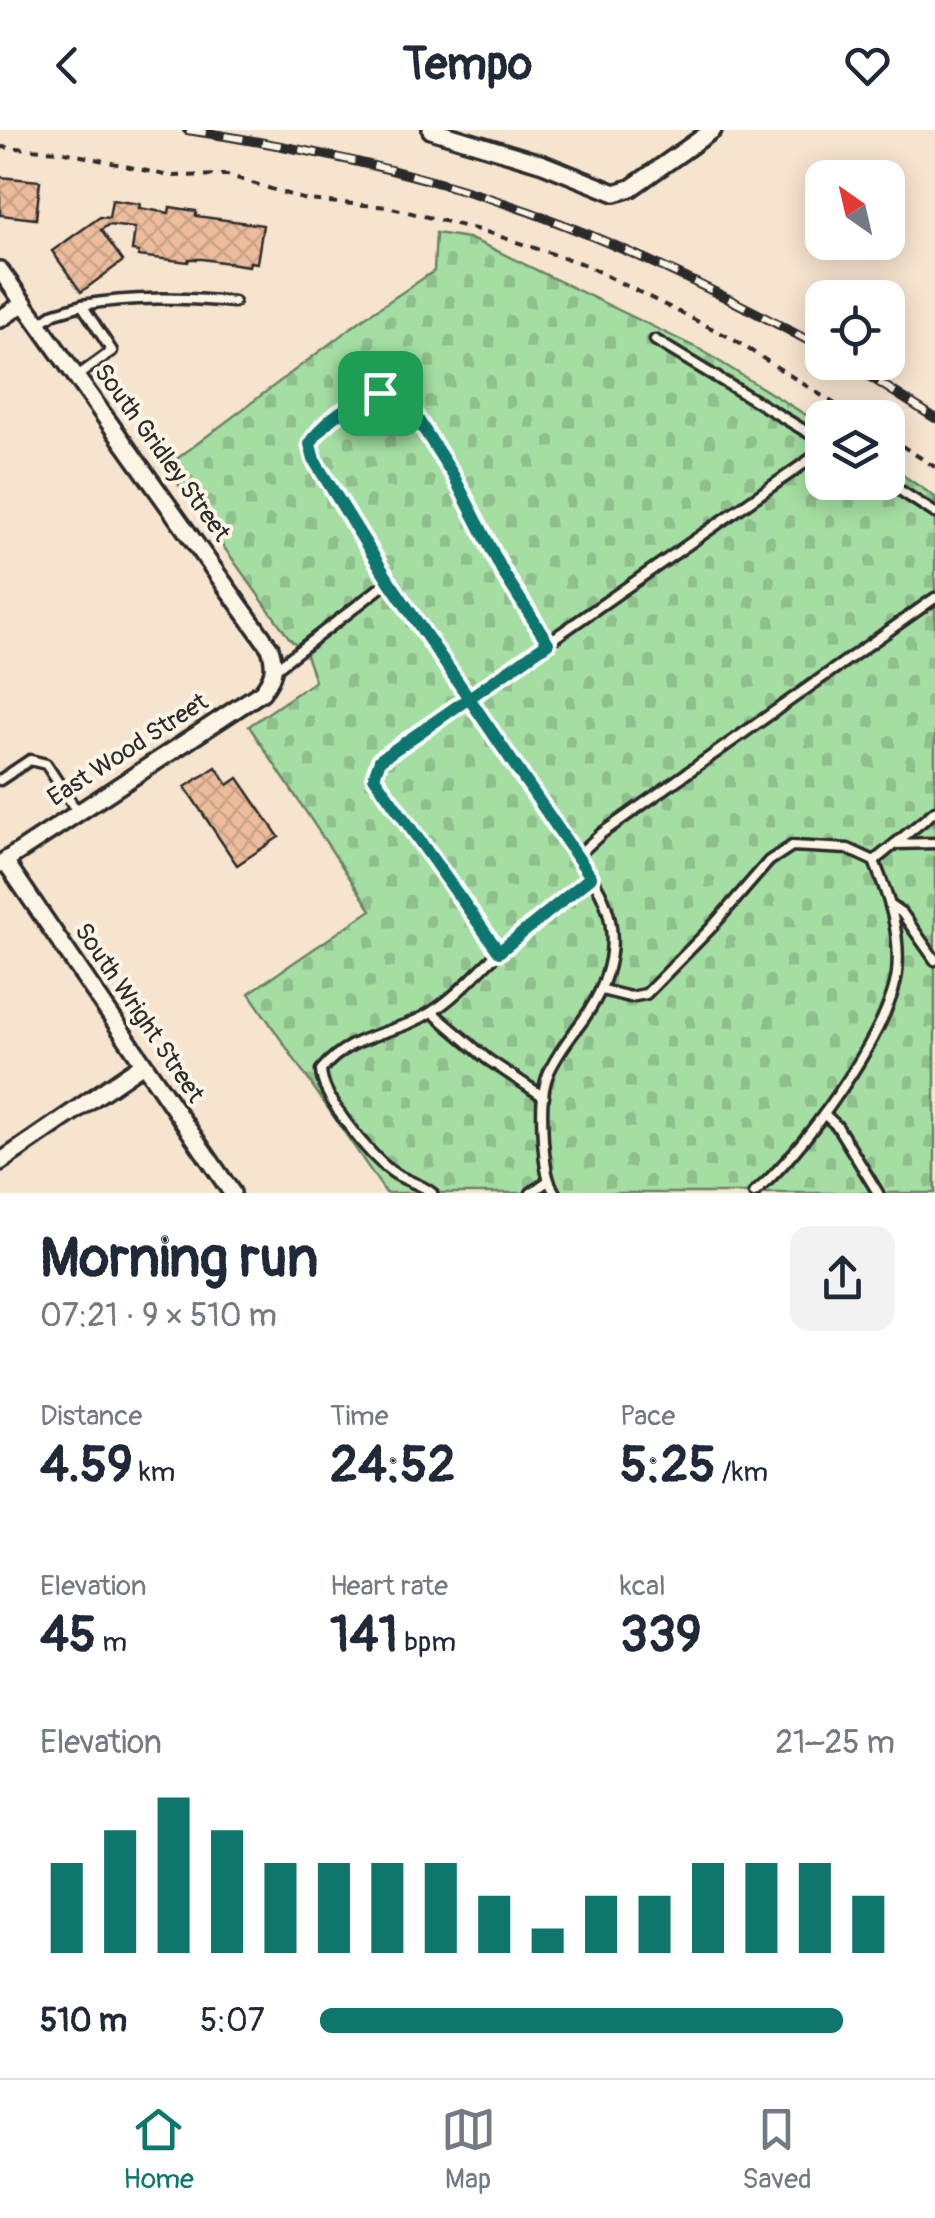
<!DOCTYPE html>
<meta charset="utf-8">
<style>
:root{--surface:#fff;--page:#f2f2f3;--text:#1f2937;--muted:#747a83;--line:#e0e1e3;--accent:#0f766e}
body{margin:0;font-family:Pangolin,sans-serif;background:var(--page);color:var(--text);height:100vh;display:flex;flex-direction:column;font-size:38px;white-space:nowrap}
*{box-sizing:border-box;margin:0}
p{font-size:32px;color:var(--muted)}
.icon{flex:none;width:55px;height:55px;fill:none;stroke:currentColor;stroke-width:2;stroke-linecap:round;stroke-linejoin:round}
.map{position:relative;height:1063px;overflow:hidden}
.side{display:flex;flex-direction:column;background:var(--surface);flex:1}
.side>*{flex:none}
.needle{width:65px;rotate:326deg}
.fabs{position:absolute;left:805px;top:30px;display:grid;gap:20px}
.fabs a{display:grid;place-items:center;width:100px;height:100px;border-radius:20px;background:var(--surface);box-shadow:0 5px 25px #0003;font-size:50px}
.pin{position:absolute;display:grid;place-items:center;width:85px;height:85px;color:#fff;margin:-42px;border-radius:20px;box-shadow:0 5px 15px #0006}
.round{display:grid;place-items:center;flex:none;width:105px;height:105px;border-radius:20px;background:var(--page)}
.head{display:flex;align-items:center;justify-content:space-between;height:170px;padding:0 40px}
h1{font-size:55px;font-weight:700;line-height:75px}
.metrics{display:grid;grid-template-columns:repeat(3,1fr);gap:15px;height:170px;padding:10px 40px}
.metrics div{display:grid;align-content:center}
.metrics b{font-size:50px;font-weight:700}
.metrics small{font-size:28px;font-weight:400}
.metrics p{font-size:28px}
.chart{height:280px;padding:20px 40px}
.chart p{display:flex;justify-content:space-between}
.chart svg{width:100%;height:180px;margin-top:10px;stroke:var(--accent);stroke-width:6}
ul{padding:0 40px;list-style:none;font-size:32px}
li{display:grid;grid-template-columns:160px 120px 1fr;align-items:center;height:75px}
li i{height:25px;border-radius:12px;background:var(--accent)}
header{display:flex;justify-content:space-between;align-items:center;height:130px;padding:0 40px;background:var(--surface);font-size:45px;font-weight:700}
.menu{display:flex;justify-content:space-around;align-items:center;height:140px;border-top:2px solid var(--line);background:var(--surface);font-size:28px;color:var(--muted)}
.menu a{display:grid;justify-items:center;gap:5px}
.menu .on{color:var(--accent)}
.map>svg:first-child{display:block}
.cemetery{fill:url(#cemetery-stones);stroke:#688466;stroke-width:2.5}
.building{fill:url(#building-cross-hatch);stroke:#2b2b2b;stroke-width:2.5}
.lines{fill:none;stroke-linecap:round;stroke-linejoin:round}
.lane-casing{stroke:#2b2b2b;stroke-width:15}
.street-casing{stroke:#2b2b2b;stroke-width:22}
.path{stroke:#2b2b2b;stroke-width:4;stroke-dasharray:8 8;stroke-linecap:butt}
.lane{stroke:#fcf5e5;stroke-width:8}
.street{stroke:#fcf5e5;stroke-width:15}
.rail-casing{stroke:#2b2b2b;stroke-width:10}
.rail{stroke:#fcf5e5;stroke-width:6;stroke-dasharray:19;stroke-linecap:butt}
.route-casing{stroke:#fff;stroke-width:20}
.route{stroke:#0f766e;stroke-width:12}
.labels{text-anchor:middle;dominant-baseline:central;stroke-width:8;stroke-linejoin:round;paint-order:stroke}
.street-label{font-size:25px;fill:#2b2b2b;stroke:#fcf5e5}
</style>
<header><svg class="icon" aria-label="back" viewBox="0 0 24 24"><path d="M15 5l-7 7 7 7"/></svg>Tempo<svg class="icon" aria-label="heart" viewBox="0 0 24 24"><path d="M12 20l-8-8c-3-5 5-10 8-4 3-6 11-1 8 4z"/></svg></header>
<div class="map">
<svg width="935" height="1063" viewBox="0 0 935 1063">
<defs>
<pattern id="cemetery-stones" width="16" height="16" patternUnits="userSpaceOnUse" patternTransform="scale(2.5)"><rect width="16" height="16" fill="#a5dea2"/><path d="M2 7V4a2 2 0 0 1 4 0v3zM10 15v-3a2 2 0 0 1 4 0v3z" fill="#8ebf8c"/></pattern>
<pattern id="building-cross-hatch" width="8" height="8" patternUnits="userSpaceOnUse" patternTransform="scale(2.5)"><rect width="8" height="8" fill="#ecbc9c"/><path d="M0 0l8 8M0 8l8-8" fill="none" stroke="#cba287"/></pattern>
</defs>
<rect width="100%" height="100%" fill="#f7e4cf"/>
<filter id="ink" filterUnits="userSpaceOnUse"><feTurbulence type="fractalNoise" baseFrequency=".01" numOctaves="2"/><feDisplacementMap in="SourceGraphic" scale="20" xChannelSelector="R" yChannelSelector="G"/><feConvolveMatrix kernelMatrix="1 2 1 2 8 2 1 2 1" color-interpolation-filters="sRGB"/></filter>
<g filter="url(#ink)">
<!-- cemetery -->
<polygon class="cemetery" points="436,103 468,108 489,117 701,220 822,295 822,352 888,352 888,335 935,367 935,1063 386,1063 249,863 371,780 249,596 315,551 305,522 290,509 166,337 364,188 434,141"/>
<!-- building -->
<g class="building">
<polygon points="0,47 40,51 36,89 0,85"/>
<polygon points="112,70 140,74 139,78 169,83 170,77 196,81 196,86 263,95 257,133 250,132 249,136 202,129 189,129 188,132 138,126 139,122 132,121 135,98 108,95 101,100 123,131 81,162 52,121 100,87 109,88"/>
<polygon points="216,637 228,655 238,648 279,707 237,735 185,657"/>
</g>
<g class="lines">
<defs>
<g id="lane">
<path d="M82,175C133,166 182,168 234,172"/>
<polyline points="40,193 55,183 82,175 112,221 76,247"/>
<polyline points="655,210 822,311"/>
<polyline points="887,352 935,383"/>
<polyline points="547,513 470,567 578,725 602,703 935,468"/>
<polyline points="274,540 389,451"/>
<polyline points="0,650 30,630 46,634 78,683"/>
<polyline points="895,714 935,713"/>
<polyline points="893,777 902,783 935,830"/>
<polyline points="499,822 591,747 578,725"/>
<polyline points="602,860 630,867 646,864 710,799 769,731 792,716 848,719 874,731 935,681"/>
<polyline points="432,882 487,929 544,967"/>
<polyline points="824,984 837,996 878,1063"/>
<path d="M432,1063C420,1053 404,1051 391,1041C369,1025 321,967 321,940C354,901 395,906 433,881C457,866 478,841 499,822L375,647L380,630L470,567L327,355L310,314C326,287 374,247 405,272C415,279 421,294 427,304C455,348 477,395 502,441C516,465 532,489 547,513L822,321"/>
<polyline points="531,1063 548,1051"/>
<path d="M555,1063C545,1047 545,1030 543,1011C542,988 540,963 549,942C558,922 570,908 583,890C615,845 624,794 591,747"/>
<path d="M754,1063C800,1025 890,903 897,843C901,802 889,768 874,731"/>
</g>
<g id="street">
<polyline points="431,0 543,34 615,63 631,58 713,0"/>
<path d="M0,140L270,518C276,537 274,547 262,562L0,734"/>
<polyline points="0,189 24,173"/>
<polyline points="5,731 232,1063"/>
<polyline points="0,1032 143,934"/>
</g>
</defs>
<!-- lane casing -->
<use href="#lane" class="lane-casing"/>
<!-- street casing -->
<use href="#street" class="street-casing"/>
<!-- path -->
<g class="path">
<polyline points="0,17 60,21 169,46 227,45 306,70 388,77 483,101 583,134 731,208 857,288"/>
<polyline points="888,307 935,337"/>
</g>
<!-- lane -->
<use href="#lane" class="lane"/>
<!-- street -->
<use href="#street" class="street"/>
<defs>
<g id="rail">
<path d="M187,0C314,19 442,47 562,94C652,129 738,172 822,218"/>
<polyline points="847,232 935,288"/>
</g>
</defs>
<!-- rail casing -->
<use href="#rail" class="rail-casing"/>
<!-- rail -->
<use href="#rail" class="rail"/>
</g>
</g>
<g class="lines" filter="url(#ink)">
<defs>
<path id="route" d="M380,263C350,274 326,287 310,314L314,330L389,451L591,747L499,822L374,647L380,630L548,513L504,444L453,345L408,274L394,265L380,263"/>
</defs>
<!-- route casing -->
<use href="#route" class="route-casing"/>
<!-- route -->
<use href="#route" class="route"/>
</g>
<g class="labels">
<!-- street labels -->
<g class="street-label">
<text transform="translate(162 323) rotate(54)">South Gridley Street</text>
<text transform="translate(128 620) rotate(-33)">East Wood Street</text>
<text transform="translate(139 883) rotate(56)">South Wright Street</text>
</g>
</g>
</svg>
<div class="fabs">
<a><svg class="needle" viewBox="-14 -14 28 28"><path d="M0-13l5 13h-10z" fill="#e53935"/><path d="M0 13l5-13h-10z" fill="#747a83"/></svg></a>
<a><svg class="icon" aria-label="locate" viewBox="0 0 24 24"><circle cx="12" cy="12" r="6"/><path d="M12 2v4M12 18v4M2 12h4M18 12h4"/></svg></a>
<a><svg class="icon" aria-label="layers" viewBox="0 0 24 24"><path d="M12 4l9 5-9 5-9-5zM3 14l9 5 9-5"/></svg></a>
</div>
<div class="pin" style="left:380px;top:263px;background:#1e9e55"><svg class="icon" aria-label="arrive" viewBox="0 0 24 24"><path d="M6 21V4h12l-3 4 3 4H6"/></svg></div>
</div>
<section class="side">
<div class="head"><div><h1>Morning run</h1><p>07:21 · 9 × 510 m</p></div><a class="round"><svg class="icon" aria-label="share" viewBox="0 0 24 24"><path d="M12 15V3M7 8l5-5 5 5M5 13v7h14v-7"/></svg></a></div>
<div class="metrics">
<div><p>Distance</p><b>4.59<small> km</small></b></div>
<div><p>Time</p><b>24:52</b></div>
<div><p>Pace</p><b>5:25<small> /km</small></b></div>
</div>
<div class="metrics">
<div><p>Elevation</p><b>45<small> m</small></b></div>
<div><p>Heart rate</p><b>141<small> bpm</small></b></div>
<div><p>kcal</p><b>339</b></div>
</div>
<div class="chart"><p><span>Elevation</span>21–25 m</p>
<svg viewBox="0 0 160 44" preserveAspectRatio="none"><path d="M5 44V22M15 44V14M25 44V6M35 44V14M45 44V22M55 44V22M65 44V22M75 44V22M85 44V30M95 44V38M105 44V30M115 44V30M125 44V22M135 44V22M145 44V22M155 44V30"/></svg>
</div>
<ul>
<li><b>510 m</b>5:07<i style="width:91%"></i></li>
</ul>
</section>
<nav class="menu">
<a class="on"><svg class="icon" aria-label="home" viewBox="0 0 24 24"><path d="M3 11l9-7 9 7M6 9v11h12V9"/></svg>Home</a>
<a><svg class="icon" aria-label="map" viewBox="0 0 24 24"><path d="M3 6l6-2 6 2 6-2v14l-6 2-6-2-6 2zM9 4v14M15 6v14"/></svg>Map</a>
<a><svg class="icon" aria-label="saved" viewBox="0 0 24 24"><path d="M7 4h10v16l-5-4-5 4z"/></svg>Saved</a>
</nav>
